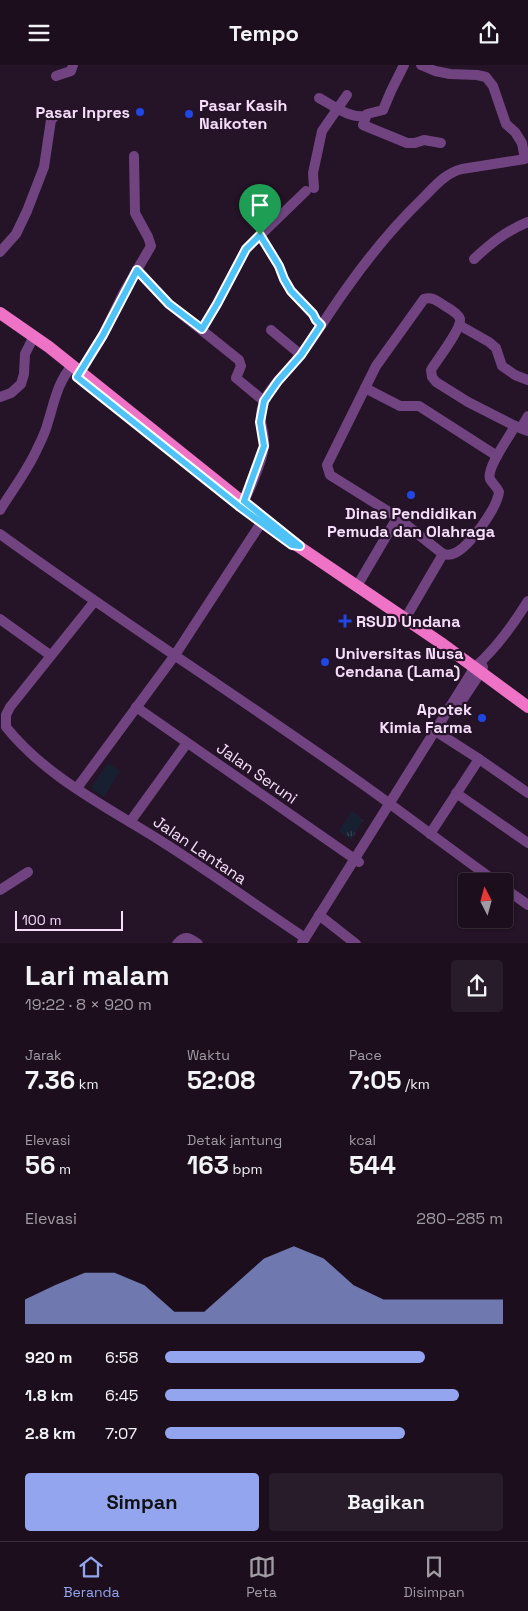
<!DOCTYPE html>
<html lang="id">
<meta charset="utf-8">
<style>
:root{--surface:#1c0e1d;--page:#291c2a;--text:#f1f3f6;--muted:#a09ca4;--line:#3a2e3b;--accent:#93a5ee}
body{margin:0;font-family:"Space Grotesk",sans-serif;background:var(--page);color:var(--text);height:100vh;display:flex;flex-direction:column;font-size:19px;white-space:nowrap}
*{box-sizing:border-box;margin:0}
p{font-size:16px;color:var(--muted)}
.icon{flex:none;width:28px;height:28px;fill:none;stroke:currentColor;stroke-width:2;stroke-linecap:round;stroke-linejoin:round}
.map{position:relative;height:878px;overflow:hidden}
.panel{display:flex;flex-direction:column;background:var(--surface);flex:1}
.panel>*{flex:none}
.needle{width:32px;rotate:354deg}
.tools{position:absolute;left:458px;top:808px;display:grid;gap:10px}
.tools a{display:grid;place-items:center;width:55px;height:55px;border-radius:5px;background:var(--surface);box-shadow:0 1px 4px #0004,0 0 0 1px var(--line);font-size:25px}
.scale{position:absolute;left:15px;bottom:12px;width:108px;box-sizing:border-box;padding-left:5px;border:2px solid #f6defb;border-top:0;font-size:14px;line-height:18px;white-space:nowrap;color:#f6defb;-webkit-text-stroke:4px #251327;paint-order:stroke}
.pin{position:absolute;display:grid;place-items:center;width:42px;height:42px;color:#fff;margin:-51px -21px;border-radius:50% 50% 50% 0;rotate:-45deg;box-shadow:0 0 5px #0007}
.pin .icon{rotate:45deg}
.round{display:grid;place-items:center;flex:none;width:52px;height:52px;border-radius:5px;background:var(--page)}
.summary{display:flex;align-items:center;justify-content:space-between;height:85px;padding:0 25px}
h1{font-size:28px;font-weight:800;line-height:38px}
.figures{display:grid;grid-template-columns:repeat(3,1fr);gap:8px;height:85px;padding:5px 25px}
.figures div{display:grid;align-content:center}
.figures b{font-size:25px;font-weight:800}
.figures small{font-size:14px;font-weight:400}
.figures p{font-size:14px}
.chart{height:140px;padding:10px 25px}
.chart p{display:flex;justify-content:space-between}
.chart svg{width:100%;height:90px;margin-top:5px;fill:var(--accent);opacity:.7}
.primary-button{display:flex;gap:10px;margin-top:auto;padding:10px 25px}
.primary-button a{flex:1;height:58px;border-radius:5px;background:var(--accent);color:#111;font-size:20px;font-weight:800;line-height:58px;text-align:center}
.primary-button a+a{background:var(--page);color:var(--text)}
ul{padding:0 25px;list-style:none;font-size:16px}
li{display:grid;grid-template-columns:80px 60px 1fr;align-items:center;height:38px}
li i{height:12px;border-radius:6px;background:var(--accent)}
header{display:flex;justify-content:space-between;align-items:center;height:65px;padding:0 25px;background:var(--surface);font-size:22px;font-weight:800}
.menu{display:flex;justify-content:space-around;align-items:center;height:70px;border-top:1px solid var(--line);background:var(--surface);font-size:14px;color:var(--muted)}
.menu a{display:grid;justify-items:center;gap:2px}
.menu .selected{color:var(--accent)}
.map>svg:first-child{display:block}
.park{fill:url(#park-tufts)}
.pitch{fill:#172031}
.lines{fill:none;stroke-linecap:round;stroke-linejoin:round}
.minor{stroke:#714481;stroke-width:10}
.major{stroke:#ee72c5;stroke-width:12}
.route-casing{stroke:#fff;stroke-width:10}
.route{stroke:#4fc3f7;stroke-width:6}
.poi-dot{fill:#2046e4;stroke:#251327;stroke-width:2}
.labels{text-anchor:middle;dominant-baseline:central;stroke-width:4.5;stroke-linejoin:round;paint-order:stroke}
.poi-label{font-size:16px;font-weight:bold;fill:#f6defb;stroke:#251327;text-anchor:start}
.street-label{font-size:16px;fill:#f6defb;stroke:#251327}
</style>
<header><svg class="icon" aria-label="menu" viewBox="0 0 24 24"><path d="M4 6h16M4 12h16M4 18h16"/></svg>Tempo<svg class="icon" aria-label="share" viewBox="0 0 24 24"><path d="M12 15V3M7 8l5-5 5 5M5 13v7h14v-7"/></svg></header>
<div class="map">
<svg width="528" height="879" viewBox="0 0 528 879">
<defs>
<pattern id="park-tufts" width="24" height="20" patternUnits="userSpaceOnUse" patternTransform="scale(1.25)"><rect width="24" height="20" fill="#172031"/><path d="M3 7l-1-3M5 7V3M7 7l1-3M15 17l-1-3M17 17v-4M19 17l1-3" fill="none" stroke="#394050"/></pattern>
</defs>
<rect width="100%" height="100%" fill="#251327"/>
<!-- park -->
<polygon class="park" points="352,746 363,755 351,775 339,766"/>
<!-- pitch -->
<polygon class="pitch" points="108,698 120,706 104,732 91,723"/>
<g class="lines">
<!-- minor -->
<g class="minor">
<polyline points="404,0 391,26 383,45 367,49 363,60 407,78 415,78 424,75 441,78"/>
<polyline points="56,11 71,6 73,0"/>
<path d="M319,33C334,41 348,53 365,51"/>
<polyline points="314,123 313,108 322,66 347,30"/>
<polyline points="260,170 279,201 284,214 291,226 313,249 316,255 321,260"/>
<polyline points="0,187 16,169 27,146 44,102 51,55 58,48"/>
<path d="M474,194C491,178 506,166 528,157"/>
<polyline points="137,205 169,239 239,295 241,301 236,313 264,336"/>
<polyline points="459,260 489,277 496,283 502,301 515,310 528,315"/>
<polyline points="202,264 217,239 246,184 306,126"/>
<polyline points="271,265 301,290"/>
<polyline points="77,312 103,270 124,227 151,181 148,172 135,148 134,91"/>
<polyline points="365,323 400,341 419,341 497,391"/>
<polyline points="0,332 11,328 21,319 24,309 25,289 31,277"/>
<polyline points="521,363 528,351"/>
<path d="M240,442C248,431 262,396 264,382C266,365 256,357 264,337C272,318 289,306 301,289C318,267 332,243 349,220C371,189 395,160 423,133C434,122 445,108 462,104L525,94L522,78L515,67L506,59L493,21L486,12L477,10L450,9L435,6L421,0"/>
<path d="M0,445C13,424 28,405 38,382C42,374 46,366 48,357C54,338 58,316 72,301"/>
<path d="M0,469C119,555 242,634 361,718C406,750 450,784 495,816"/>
<path d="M443,489C447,490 451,490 455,488C470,481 497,443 499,427C497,422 492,418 490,414C486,403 510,371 515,361"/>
<polyline points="357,521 397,453"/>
<path d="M94,537L10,642L6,650V662C46,712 107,742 161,776C210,807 257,841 305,873"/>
<polyline points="0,554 50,590"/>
<path d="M405,554L443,489L394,450L330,410L327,400L376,301L424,234C432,231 439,237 445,241C450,244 458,248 460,254C462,263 437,295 431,305L432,312L436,317L468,337L515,361L528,366"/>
<polyline points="459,640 481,607 483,602"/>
<polyline points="136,642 359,797"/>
<polyline points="440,669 479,694 528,728"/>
<polyline points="77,723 175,590 261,458"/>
<polyline points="456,728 528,778"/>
<polyline points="130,757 187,678"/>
<polyline points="430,769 479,694"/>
<polyline points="504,823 528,840"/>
<polyline points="0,825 28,807"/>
<polyline points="319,850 356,879"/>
<path d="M302,878L475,602C496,584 513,560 528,536"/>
<path d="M177,879C184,870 189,872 198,879"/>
</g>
<!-- major -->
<polyline class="major" points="0,248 49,282 295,479 444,580 528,642"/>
</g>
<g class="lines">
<defs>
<polygon id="route" points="260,170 279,201 284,214 291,226 313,249 316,255 321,260 301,290 278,316 264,336 260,357 264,381 244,436 300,481 292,480 240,442 77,312 103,270 137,205 169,239 202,264 217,239 246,184"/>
</defs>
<!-- route casing -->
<use href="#route" class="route-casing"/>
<!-- route -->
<use href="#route" class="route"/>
</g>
<!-- markers -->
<g class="poi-dot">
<circle cx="140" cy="47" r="5"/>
<circle cx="189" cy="49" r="5"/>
<circle cx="411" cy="430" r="5"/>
<path d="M342.5 548.5h5v5h5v5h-5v5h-5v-5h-5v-5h5z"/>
<circle cx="325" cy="597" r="5"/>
<circle cx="482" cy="653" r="5"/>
</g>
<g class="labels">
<!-- poi labels -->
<g class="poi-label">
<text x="199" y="40">Pasar Kasih<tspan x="199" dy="18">Naikoten</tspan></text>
<text x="130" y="47" text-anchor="end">Pasar Inpres</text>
<text x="411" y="448" text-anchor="middle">Dinas Pendidikan<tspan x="411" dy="18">Pemuda dan Olahraga</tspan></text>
<text x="356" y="556">RSUD Undana</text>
<text x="335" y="588">Universitas Nusa<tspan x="335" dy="18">Cendana (Lama)</tspan></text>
<text x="472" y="644" text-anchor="end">Apotek<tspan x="472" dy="18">Kimia Farma</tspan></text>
</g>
<!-- street labels -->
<g class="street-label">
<text transform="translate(257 708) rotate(35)">Jalan Seruni</text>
<text transform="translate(200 785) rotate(34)">Jalan Lantana</text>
</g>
</g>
</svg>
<div class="tools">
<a><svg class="needle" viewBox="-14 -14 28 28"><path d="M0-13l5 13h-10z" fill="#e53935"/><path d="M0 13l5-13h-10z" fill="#a09ca4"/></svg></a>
</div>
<div class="scale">100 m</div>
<div class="pin" style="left:260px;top:170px;background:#1e9e55"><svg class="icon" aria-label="arrive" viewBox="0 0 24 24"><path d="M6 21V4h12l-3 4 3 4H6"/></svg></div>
</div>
<section class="panel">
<div class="summary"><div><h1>Lari malam</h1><p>19:22 · 8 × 920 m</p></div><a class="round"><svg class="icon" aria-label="share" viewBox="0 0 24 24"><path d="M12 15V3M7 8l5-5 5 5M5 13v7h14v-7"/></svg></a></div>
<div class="figures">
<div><p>Jarak</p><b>7.36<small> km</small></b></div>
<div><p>Waktu</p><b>52:08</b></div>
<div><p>Pace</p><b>7:05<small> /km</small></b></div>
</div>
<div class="figures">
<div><p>Elevasi</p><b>56<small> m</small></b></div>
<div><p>Detak jantung</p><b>163<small> bpm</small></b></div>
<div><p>kcal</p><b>544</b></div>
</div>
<div class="chart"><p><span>Elevasi</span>280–285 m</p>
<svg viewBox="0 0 160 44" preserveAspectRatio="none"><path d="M0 44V32L10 25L20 19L30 19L40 25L50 38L60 38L70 25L80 12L90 6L100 12L110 25L120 32L130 32L140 32L150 32L160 32V44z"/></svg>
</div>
<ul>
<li><b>920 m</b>6:58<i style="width:77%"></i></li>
<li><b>1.8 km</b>6:45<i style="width:87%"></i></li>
<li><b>2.8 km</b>7:07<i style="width:71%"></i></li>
</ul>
<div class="primary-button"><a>Simpan</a><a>Bagikan</a></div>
</section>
<nav class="menu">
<a class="selected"><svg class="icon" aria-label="home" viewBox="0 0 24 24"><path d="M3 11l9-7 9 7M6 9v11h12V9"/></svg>Beranda</a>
<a><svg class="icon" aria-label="map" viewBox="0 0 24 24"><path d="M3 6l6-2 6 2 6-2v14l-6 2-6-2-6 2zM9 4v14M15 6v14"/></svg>Peta</a>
<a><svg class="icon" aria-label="saved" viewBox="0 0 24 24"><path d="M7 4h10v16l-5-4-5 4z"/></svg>Disimpan</a>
</nav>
